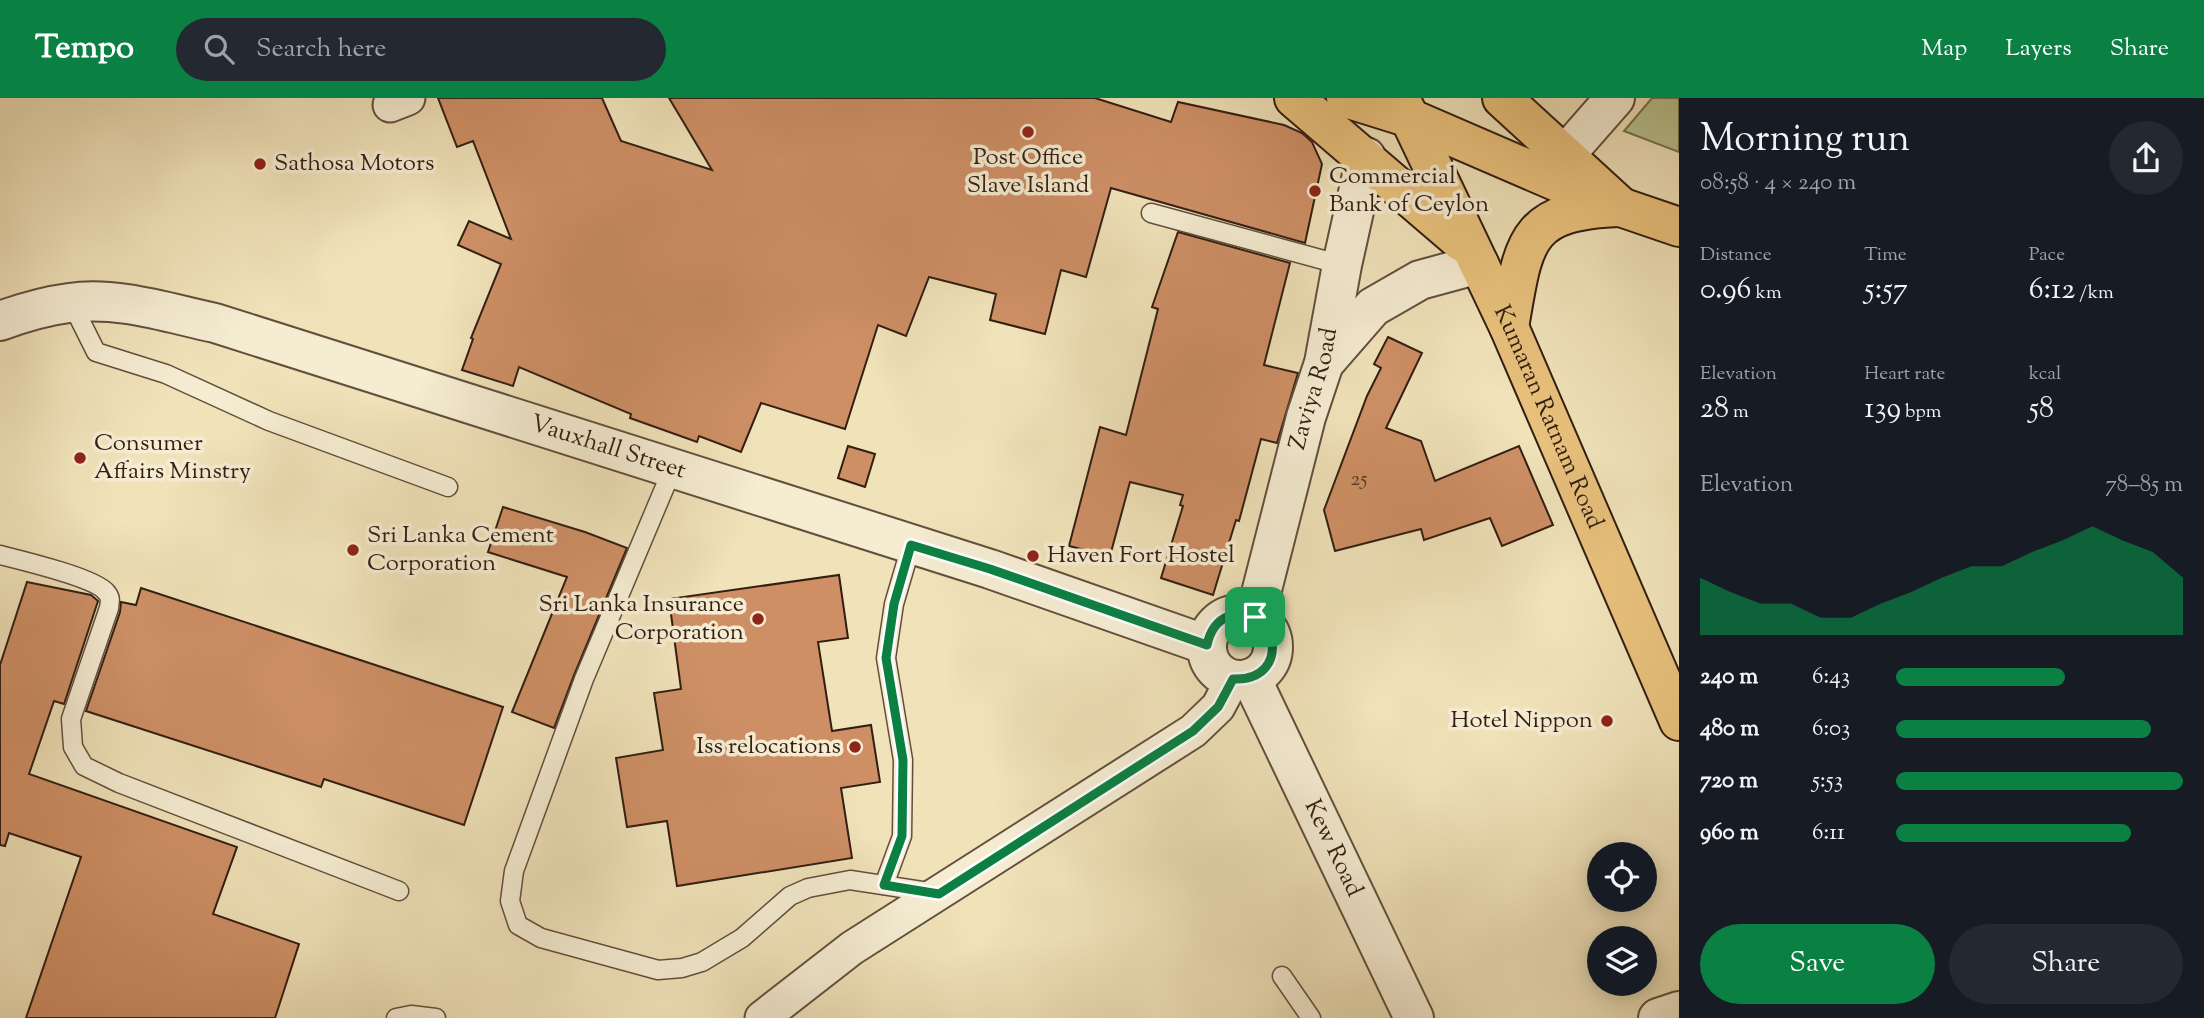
<!DOCTYPE html>
<meta charset="utf-8">
<style>
:root{--surface:#171b24;--page:#242831;--text:#f1f3f6;--muted:#9ea1a6;--accent:#0b8043}
body{margin:0;font-family:"Sorts Mill Goudy",serif;background:var(--page);color:var(--text);height:100vh;display:flex;flex-direction:column;font-size:26px;white-space:nowrap}
*{box-sizing:border-box;margin:0}
p{font-size:23px;color:var(--muted)}
.icon{flex:none;width:38px;height:38px;fill:none;stroke:currentColor;stroke-width:2;stroke-linecap:round;stroke-linejoin:round}
.map{position:relative;flex:1;overflow:hidden}
.sheet{display:flex;flex-direction:column;background:var(--surface);width:525px}
.sheet>*{flex:none}
.buttons{position:absolute;left:1587px;top:744px;display:grid;gap:14px}
.buttons a{display:grid;place-items:center;width:70px;height:70px;border-radius:50%;background:var(--surface);box-shadow:0 4px 18px #0003;font-size:35px}
.pin{position:absolute;display:grid;place-items:center;width:60px;height:60px;color:#fff;margin:-30px;border-radius:14px;box-shadow:0 4px 10px #0006}
.round{display:grid;place-items:center;flex:none;width:74px;height:74px;border-radius:37px;background:var(--page)}
.headline{display:flex;align-items:center;justify-content:space-between;height:119px;padding:0 21px}
h1{font-size:38px;font-weight:600;line-height:52px}
.metrics{display:grid;grid-template-columns:repeat(3,1fr);gap:10px;height:119px;padding:7px 21px}
.metrics div{display:grid;align-content:center}
.metrics b{font-size:30px;font-weight:600}
.metrics small{font-size:19px;font-weight:400}
.metrics p{font-size:19px}
.chart{height:196px;padding:14px 21px}
.chart p{display:flex;justify-content:space-between}
.chart svg{width:100%;height:126px;margin-top:7px;fill:var(--accent);opacity:.7}
.primary-button{display:flex;gap:14px;margin-top:auto;padding:14px 21px}
.primary-button a{flex:1;height:80px;border-radius:42px;background:var(--accent);color:#fff;font-size:28px;font-weight:600;line-height:80px;text-align:center}
.primary-button a+a{background:var(--page);color:var(--text)}
ul{padding:0 21px;list-style:none;font-size:23px}
li{display:grid;grid-template-columns:112px 84px 1fr;align-items:center;height:52px}
li i{height:18px;border-radius:9px;background:var(--accent)}
header{display:flex;align-items:center;gap:42px;box-sizing:border-box;height:98px;padding:0 35px;background:var(--accent);color:#fff}
header strong{font-size:33px}
nav{display:flex;gap:38px;margin-inline-start:auto;font-size:24px}
.search{width:490px;height:63px;background:var(--page);display:flex;align-items:center;gap:18px;box-sizing:border-box;padding:0 24px;border-radius:38px;color:var(--muted);font-size:26px}
main{display:flex;flex:1;min-height:0}
.map>svg:first-child{display:block}
.green{fill:#b8c390;stroke:#757052;stroke-width:2}
.building{fill:#ce8f65;stroke:#321e13;stroke-width:2}
.lines{fill:none;stroke-linecap:round;stroke-linejoin:round}
.service-casing{stroke:#624f3c;stroke-width:21}
.minor-casing{stroke:#624f3c;stroke-width:37}
.tertiary-casing{stroke:#624f3c;stroke-width:42}
.primary-casing{stroke:#321e13;stroke-width:42}
.trunk-casing{stroke:#321e13;stroke-width:42}
.service{stroke:#f5ecd2;stroke-width:18}
.minor{stroke:#f5ecd2;stroke-width:33}
.tertiary{stroke:#f5ecd2;stroke-width:38}
.primary{stroke:#e8c17c;stroke-width:38}
.trunk{stroke:#e8c17c;stroke-width:38}
.route-casing{stroke:#fff;stroke-width:14}
.route{stroke:#0b8043;stroke-width:9}
.poi-dot{fill:#8f2418;stroke:#f5ecd2;stroke-width:2.5}
.labels{text-anchor:middle;dominant-baseline:central;stroke-width:7;stroke-linejoin:round;paint-order:stroke}
.number-label{font-size:21px;fill:#593a28}
.poi-label{font-size:24px;fill:#321e13;stroke:#f5ecd2;text-anchor:start}
.street-label{font-size:24px;fill:#321e13;stroke:#f5ecd2}
</style>
<header>
<strong>Tempo</strong>
<div class="search"><svg class="icon" aria-label="search" viewBox="0 0 24 24"><circle cx="10" cy="10" r="6"/><path d="M15 15l6 6"/></svg>Search here</div>
<nav><a>Map</a><a>Layers</a><a>Share</a></nav>
</header>
<main>
<div class="map">
<svg width="1679" height="920" viewBox="0 0 1679 920">
<rect width="100%" height="100%" fill="#f0e2b9"/>
<filter id="stains"><feTurbulence type="fractalNoise" baseFrequency=".00286" numOctaves="4"/><feColorMatrix values="0 0 0 0 .2 0 0 0 0 .09 0 0 0 0 .02 0 0 0 .5 -.17"/></filter>
<radialGradient id="worn" r=".72"><stop offset=".6" stop-color="#630" stop-opacity="0"/><stop offset="1" stop-color="#630" stop-opacity=".3"/></radialGradient>
<!-- green -->
<polygon class="green" points="1652,0 1679,0 1679,54 1624,33"/>
<!-- building -->
<g class="building">
<polygon points="438,0 602,0 621,43 712,72 669,0 1095,0 1171,24 1178,4 1284,27 1302,35 1312,44 1322,66 1305,145 1111,90 1086,179 1061,172 1045,236 990,222 996,196 929,179 906,238 878,227 845,331 761,305 741,354 699,338 697,344 630,320 631,316 519,269 513,288 462,272 473,241 471,240 501,166 458,147 469,123 511,141 473,43 457,49"/>
<polygon points="1178,134 1290,165 1264,267 1298,275 1277,345 1261,341 1239,423 1236,422 1213,497 1161,480 1183,408 1180,407 1183,397 1130,384 1110,458 1069,448 1100,329 1126,337 1158,211 1152,209"/>
<polygon points="1388,239 1422,255 1386,330 1421,343 1435,383 1519,348 1553,427 1502,448 1490,420 1424,442 1421,431 1335,453 1324,412 1367,298 1381,270 1374,266"/>
<polygon points="848,348 875,356 865,389 838,380"/>
<polygon points="503,409 585,434 627,450 574,577 554,630 512,614 567,479 488,454"/>
<polygon points="839,477 848,540 818,544 832,633 871,627 880,684 841,690 852,760 677,788 667,723 627,729 616,660 663,652 654,595 681,591 669,501"/>
<polygon points="27,484 91,497 98,503 64,606 54,603 29,676 237,749 213,816 299,846 275,920 26,920 81,759 9,735 5,748 0,747 0,567"/>
<polygon points="141,490 503,609 464,727 324,681 321,689 86,613 120,514 121,504 136,507"/>
</g>
<g class="lines">
<defs>
<g id="service">
<polyline points="1151,115 1342,167"/>
<polyline points="71,204 96,254 166,276 269,323 448,389"/>
<polyline points="672,372 584,581 514,773 510,803 518,827 541,840 658,872 682,870 702,864 742,840 790,798 808,790 850,782 935,795"/>
<path d="M0,457C20,462 95,480 106,494C111,499 110,503 109,510L71,621L73,649L84,668L119,685L399,793"/>
<polyline points="884,787 902,738 903,662 886,560 894,506 911,448"/>
<polyline points="1282,878 1311,920"/>
<polyline points="396,920 411,917 436,920"/>
</g>
<g id="minor">
<polyline points="390,7 408,0"/>
<polyline points="762,920 852,850 1193,633 1218,609 1233,581"/>
</g>
<g id="tertiary">
<polyline points="1565,57 1615,0"/>
<path id="s1" d="M0,223C22,215 45,208 69,205C117,198 168,215 215,225L990,471L1207,547"/>
<polyline points="1326,263 1373,209 1420,182 1479,166"/>
<circle cx="1240" cy="549" r="33"/>
<path id="s2" d="M1255,519L1306,319L1324,265L1342,167L1366,59"/>
<path id="s3" d="M1251,580L1414,920"/>
<polyline points="1658,920 1679,913"/>
</g>
<polyline id="primary" points="1346,0 1407,19 1597,101 1679,129"/>
<g id="trunk">
<polyline points="1294,0 1462,144"/>
<path id="s4" d="M1400,0L1509,229L1679,623"/>
<polyline points="1502,0 1621,109"/>
<path d="M1509,229C1524,144 1523,112 1621,109"/>
</g>
</defs>
<!-- service casing -->
<use href="#service" class="service-casing"/>
<!-- minor casing -->
<use href="#minor" class="minor-casing"/>
<!-- tertiary casing -->
<use href="#tertiary" class="tertiary-casing"/>
<!-- primary casing -->
<use href="#primary" class="primary-casing"/>
<!-- trunk casing -->
<use href="#trunk" class="trunk-casing"/>
<!-- service -->
<use href="#service" class="service"/>
<!-- minor -->
<use href="#minor" class="minor"/>
<!-- tertiary -->
<use href="#tertiary" class="tertiary"/>
<!-- primary -->
<use href="#primary" class="primary"/>
<!-- trunk -->
<use href="#trunk" class="trunk"/>
</g>
<g class="lines">
<defs>
<path id="route" d="M911,447L990,471L1207,547C1210,533 1216,523 1229,518C1276,500 1295,584 1233,581L1218,609L1193,633L939,796L884,787L902,738L903,662L886,560L894,506Z"/>
</defs>
<!-- route casing -->
<use href="#route" class="route-casing"/>
<!-- route -->
<use href="#route" class="route"/>
</g>
<!-- markers -->
<g class="poi-dot">
<circle cx="1028" cy="34" r="7"/>
<circle cx="260" cy="66" r="7"/>
<circle cx="1315" cy="93" r="7"/>
<circle cx="80" cy="360" r="7"/>
<circle cx="353" cy="452" r="7"/>
<circle cx="1033" cy="458" r="7"/>
<circle cx="758" cy="521" r="7"/>
<circle cx="1607" cy="623" r="7"/>
<circle cx="855" cy="649" r="7"/>
</g>
<g class="labels">
<!-- number labels -->
<g class="number-label">
<text x="1359" y="382">25</text>
</g>
<!-- poi labels -->
<g class="poi-label">
<text x="1028" y="60" text-anchor="middle">Post Office<tspan x="1028" dy="28">Slave Island</tspan></text>
<text x="274" y="66">Sathosa Motors</text>
<text x="1329" y="79">Commercial<tspan x="1329" dy="28">Bank of Ceylon</tspan></text>
<text x="94" y="346">Consumer<tspan x="94" dy="28">Affairs Minstry</tspan></text>
<text x="367" y="438">Sri Lanka Cement<tspan x="367" dy="28">Corporation</tspan></text>
<text x="1047" y="458">Haven Fort Hostel</text>
<text x="744" y="507" text-anchor="end">Sri Lanka Insurance<tspan x="744" dy="28">Corporation</tspan></text>
<text x="1593" y="623" text-anchor="end">Hotel Nippon</text>
<text x="841" y="649" text-anchor="end">Iss relocations</text>
</g>
<!-- street labels -->
<g class="street-label">
<text stroke="none"><textPath href="#s2" startOffset="236">Zaviya Road</textPath></text>
<text stroke="none"><textPath href="#s4" startOffset="352">Kumaran Ratnam Road</textPath></text>
<text stroke="none"><textPath href="#s1" startOffset="632">Vauxhall Street</textPath></text>
<text stroke="none"><textPath href="#s3" startOffset="189">Kew Road</textPath></text>
</g>
</g>
<rect width="100%" height="100%" filter="url(#stains)"/>
<rect width="100%" height="100%" fill="url(#worn)"/>
</svg>
<div class="buttons">
<a><svg class="icon" aria-label="locate" viewBox="0 0 24 24"><circle cx="12" cy="12" r="6"/><path d="M12 2v4M12 18v4M2 12h4M18 12h4"/></svg></a>
<a><svg class="icon" aria-label="layers" viewBox="0 0 24 24"><path d="M12 4l9 5-9 5-9-5zM3 14l9 5 9-5"/></svg></a>
</div>
<div class="pin" style="left:1255px;top:519px;background:#1e9e55"><svg class="icon" aria-label="arrive" viewBox="0 0 24 24"><path d="M6 21V4h12l-3 4 3 4H6"/></svg></div>
</div>
<section class="sheet">
<div class="headline"><div><h1>Morning run</h1><p>08:58 · 4 × 240 m</p></div><a class="round"><svg class="icon" aria-label="share" viewBox="0 0 24 24"><path d="M12 15V3M7 8l5-5 5 5M5 13v7h14v-7"/></svg></a></div>
<div class="metrics">
<div><p>Distance</p><b>0.96<small> km</small></b></div>
<div><p>Time</p><b>5:57</b></div>
<div><p>Pace</p><b>6:12<small> /km</small></b></div>
</div>
<div class="metrics">
<div><p>Elevation</p><b>28<small> m</small></b></div>
<div><p>Heart rate</p><b>139<small> bpm</small></b></div>
<div><p>kcal</p><b>58</b></div>
</div>
<div class="chart"><p><span>Elevation</span>78–85 m</p>
<svg viewBox="0 0 160 44" preserveAspectRatio="none"><path d="M0 44V24L10 29L20 33L30 33L40 38L50 38L60 33L70 29L80 24L90 20L100 20L110 15L120 11L130 6L140 11L150 15L160 24V44z"/></svg>
</div>
<ul>
<li><b>240 m</b>6:43<i style="width:59%"></i></li>
<li><b>480 m</b>6:03<i style="width:89%"></i></li>
<li><b>720 m</b>5:53<i style="width:100%"></i></li>
<li><b>960 m</b>6:11<i style="width:82%"></i></li>
</ul>
<div class="primary-button"><a>Save</a><a>Share</a></div>
</section>
</main>
